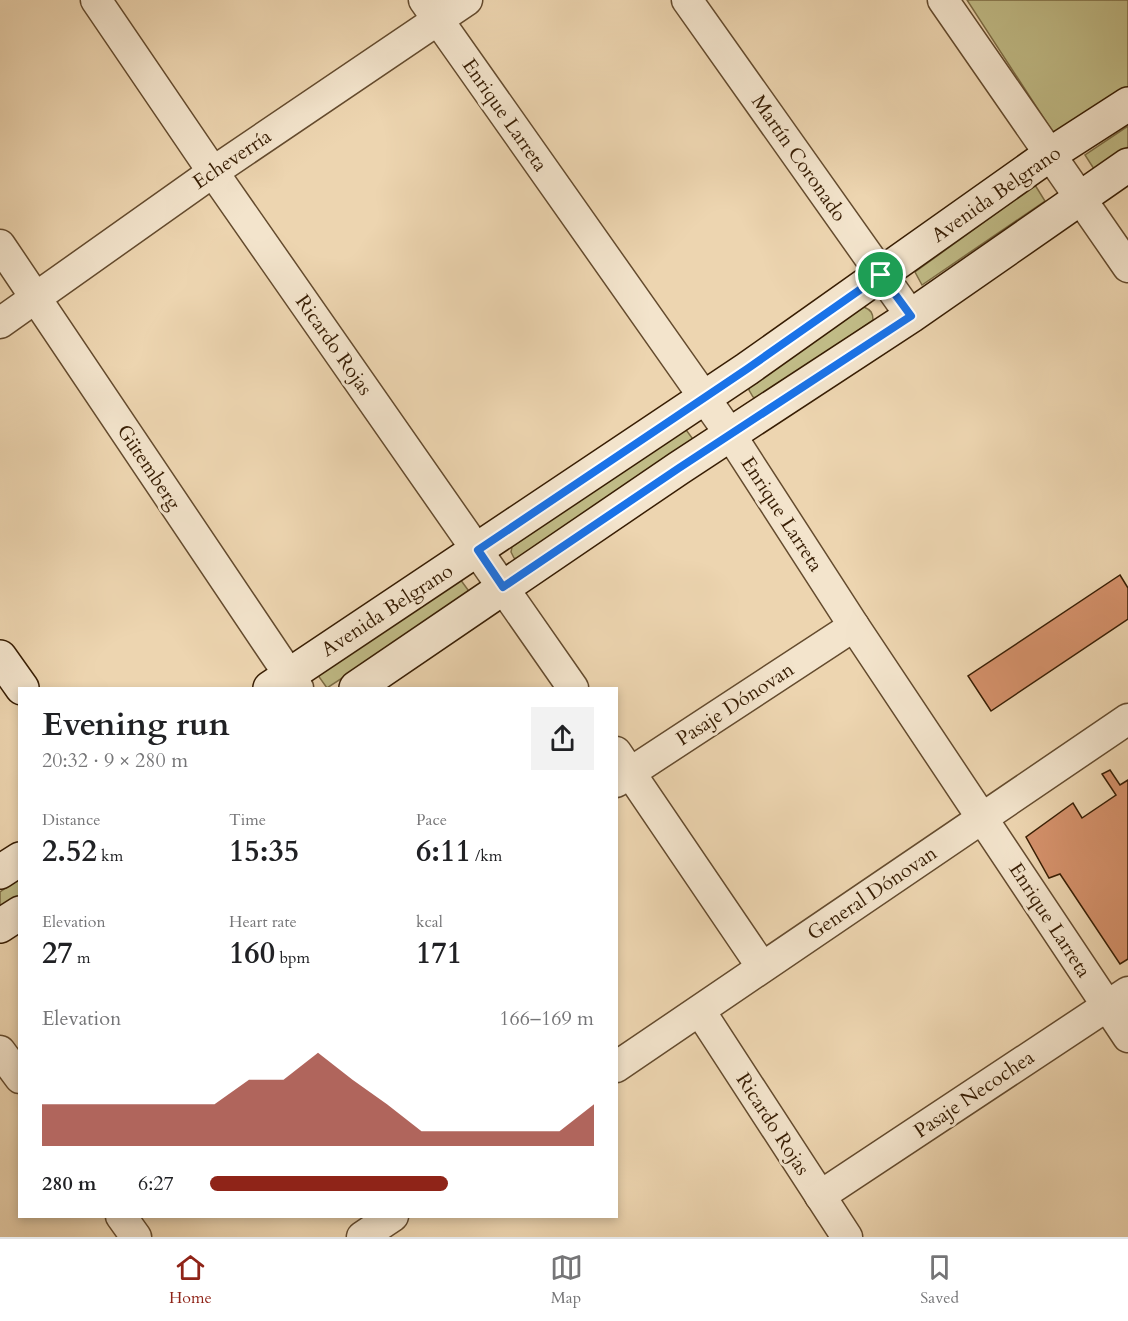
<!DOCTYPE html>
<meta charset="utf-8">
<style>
:root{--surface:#fff;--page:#f2f2f2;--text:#202124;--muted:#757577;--line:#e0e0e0;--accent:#8f2418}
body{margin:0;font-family:Cardo,serif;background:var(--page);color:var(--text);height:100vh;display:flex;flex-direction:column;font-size:22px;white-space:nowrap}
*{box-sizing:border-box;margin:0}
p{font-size:20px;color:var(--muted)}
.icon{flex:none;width:33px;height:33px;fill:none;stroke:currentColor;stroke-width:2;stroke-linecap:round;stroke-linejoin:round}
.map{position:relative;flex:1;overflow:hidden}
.side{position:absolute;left:18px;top:687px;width:600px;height:531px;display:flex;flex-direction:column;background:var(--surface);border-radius:0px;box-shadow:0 3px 9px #0003}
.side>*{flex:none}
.pin{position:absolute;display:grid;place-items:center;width:51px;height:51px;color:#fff;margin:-26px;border:3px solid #fff;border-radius:50%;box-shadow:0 2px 6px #0007}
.round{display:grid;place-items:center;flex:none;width:63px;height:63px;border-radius:0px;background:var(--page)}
.overview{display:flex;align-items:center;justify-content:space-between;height:102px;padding:0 24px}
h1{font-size:33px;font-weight:700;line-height:45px}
.stats{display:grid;grid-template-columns:repeat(3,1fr);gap:9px;height:102px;padding:6px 24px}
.stats div{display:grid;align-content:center}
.stats b{font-size:30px;font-weight:700}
.stats small{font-size:16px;font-weight:400}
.stats p{font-size:16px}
.chart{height:168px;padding:12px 24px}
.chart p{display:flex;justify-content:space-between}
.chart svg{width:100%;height:108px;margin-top:6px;fill:var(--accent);opacity:.7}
ul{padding:0 24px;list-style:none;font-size:20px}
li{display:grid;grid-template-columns:96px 72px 1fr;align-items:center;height:45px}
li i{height:15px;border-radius:8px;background:var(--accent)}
.tabs{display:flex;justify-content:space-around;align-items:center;height:84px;border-top:2px solid var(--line);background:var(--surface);font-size:16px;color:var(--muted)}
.tabs a{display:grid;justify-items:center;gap:3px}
.tabs .current{color:var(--accent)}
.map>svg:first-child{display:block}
.green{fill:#c0bb86;stroke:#7c6c44;stroke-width:1.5}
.building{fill:#d5916b;stroke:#371d03;stroke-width:1.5}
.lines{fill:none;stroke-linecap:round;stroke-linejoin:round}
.street-casing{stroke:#644b2e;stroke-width:33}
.secondary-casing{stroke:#371d03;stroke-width:36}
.street{stroke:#f3e4cc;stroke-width:30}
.secondary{stroke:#f3e4cc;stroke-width:33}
.route-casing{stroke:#fff;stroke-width:12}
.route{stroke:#1a73e8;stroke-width:8}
.labels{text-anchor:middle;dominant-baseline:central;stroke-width:6;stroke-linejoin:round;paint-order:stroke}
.street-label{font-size:20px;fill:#371d03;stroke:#f3e4cc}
</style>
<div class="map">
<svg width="1128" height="1237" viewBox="0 0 1128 1237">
<rect width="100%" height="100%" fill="#edd5b0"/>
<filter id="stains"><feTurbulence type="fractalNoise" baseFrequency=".00333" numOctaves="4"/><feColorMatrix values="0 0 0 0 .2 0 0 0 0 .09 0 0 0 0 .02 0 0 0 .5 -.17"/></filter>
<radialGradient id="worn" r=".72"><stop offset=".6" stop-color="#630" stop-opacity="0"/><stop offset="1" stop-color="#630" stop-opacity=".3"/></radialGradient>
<!-- green -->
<g class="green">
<polygon points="967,0 1128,0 1128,89 1056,137"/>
<polygon points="1128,126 1128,147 1094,169 1085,155"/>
<polygon points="1035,185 1045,201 922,285 915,272"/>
<path d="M864,307C871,310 873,313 873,320L758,399L753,397L749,390L750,384Z"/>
<polygon points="684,427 695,442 520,560 514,558 511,552 512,547"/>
<polygon points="460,579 471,594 327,688 317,674"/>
<polygon points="19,879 19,902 0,915 0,892"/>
</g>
<!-- building -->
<g class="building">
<polygon points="1120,575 1128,588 1128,619 991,711 968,676"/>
<polygon points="1110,770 1120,785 1128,780 1128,959 1120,964 1060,874 1049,878 1026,837 1073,803 1082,818 1116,795 1102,774"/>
</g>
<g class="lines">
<defs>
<g id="street">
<polyline points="96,0 213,172 573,688"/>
<polyline points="424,0 730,434 854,626 1128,1037"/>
<polyline points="687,0 911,316"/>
<polyline points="943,0 1128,267"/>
<polyline points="0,245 298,688"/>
<polyline points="0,323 213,172 467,0"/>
<polyline points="616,752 762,967"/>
<polyline points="616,782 854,626"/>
<polyline points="700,1011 847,1237"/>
<polyline points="0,1051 20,1078"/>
<polyline points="616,1067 1128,719"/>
<polyline points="820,1196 1128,992"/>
<polyline points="121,1216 136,1237"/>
<polyline points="362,1237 393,1216"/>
</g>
<g id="secondary">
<polyline points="0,657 22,688"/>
<polyline points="270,688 747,369 1049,155 1128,104"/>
<polyline points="356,688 679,468 911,316 1128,165"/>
<polyline points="0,872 20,859"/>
<polyline points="0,926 20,913"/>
</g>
</defs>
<!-- street casing -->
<use href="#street" class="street-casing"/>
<!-- secondary casing -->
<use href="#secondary" class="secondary-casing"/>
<!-- street -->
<use href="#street" class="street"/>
<!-- secondary -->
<use href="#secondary" class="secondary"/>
</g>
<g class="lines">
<defs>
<polygon id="route" points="881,275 911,316 679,468 503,587 478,550 747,369"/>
</defs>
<!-- route casing -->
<use href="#route" class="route-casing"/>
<!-- route -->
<use href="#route" class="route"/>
</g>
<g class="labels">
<!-- street labels -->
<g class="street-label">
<text transform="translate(505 115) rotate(55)">Enrique Larreta</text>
<text transform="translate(799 158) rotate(55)">Martín Coronado</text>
<text transform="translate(232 159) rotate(-34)">Echeverría</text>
<text transform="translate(996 194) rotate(-35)">Avenida Belgrano</text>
<text transform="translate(334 345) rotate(55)">Ricardo Rojas</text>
<text transform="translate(149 467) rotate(56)">Gütemberg</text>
<text transform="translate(782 514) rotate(57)">Enrique Larreta</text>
<text transform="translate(387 610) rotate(-33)">Avenida Belgrano</text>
<text transform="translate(735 704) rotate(-33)">Pasaje Dónovan</text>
<text transform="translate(872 893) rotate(-34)">General Dónovan</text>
<text transform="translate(1050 920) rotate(57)">Enrique Larreta</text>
<text transform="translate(974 1094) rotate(-34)">Pasaje Necochea</text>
<text transform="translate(773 1124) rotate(57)">Ricardo Rojas</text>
</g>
</g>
<rect width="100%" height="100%" filter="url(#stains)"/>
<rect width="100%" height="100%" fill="url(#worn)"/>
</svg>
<div class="pin" style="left:881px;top:275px;background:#1e9e55"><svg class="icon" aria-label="arrive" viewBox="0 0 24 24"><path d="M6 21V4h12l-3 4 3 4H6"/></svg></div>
<section class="side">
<div class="overview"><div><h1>Evening run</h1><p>20:32 · 9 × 280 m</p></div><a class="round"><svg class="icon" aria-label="share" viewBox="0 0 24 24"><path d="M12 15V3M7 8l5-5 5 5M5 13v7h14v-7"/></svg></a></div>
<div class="stats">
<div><p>Distance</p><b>2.52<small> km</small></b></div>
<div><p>Time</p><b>15:35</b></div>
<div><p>Pace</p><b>6:11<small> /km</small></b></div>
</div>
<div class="stats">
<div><p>Elevation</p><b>27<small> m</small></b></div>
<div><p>Heart rate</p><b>160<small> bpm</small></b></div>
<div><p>kcal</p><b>171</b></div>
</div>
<div class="chart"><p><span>Elevation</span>166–169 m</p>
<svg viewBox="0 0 160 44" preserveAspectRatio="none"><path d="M0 44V27L10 27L20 27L30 27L40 27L50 27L60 17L70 17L80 6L90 17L100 27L110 38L120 38L130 38L140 38L150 38L160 27V44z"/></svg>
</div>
<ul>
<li><b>280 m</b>6:27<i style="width:62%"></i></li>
</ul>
</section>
</div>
<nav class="tabs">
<a class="current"><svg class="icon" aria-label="home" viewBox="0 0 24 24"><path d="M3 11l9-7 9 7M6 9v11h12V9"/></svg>Home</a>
<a><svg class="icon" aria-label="map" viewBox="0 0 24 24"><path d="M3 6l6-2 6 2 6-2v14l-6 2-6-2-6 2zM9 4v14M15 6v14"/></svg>Map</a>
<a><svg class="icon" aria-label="saved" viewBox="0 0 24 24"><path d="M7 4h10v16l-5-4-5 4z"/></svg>Saved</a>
</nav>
